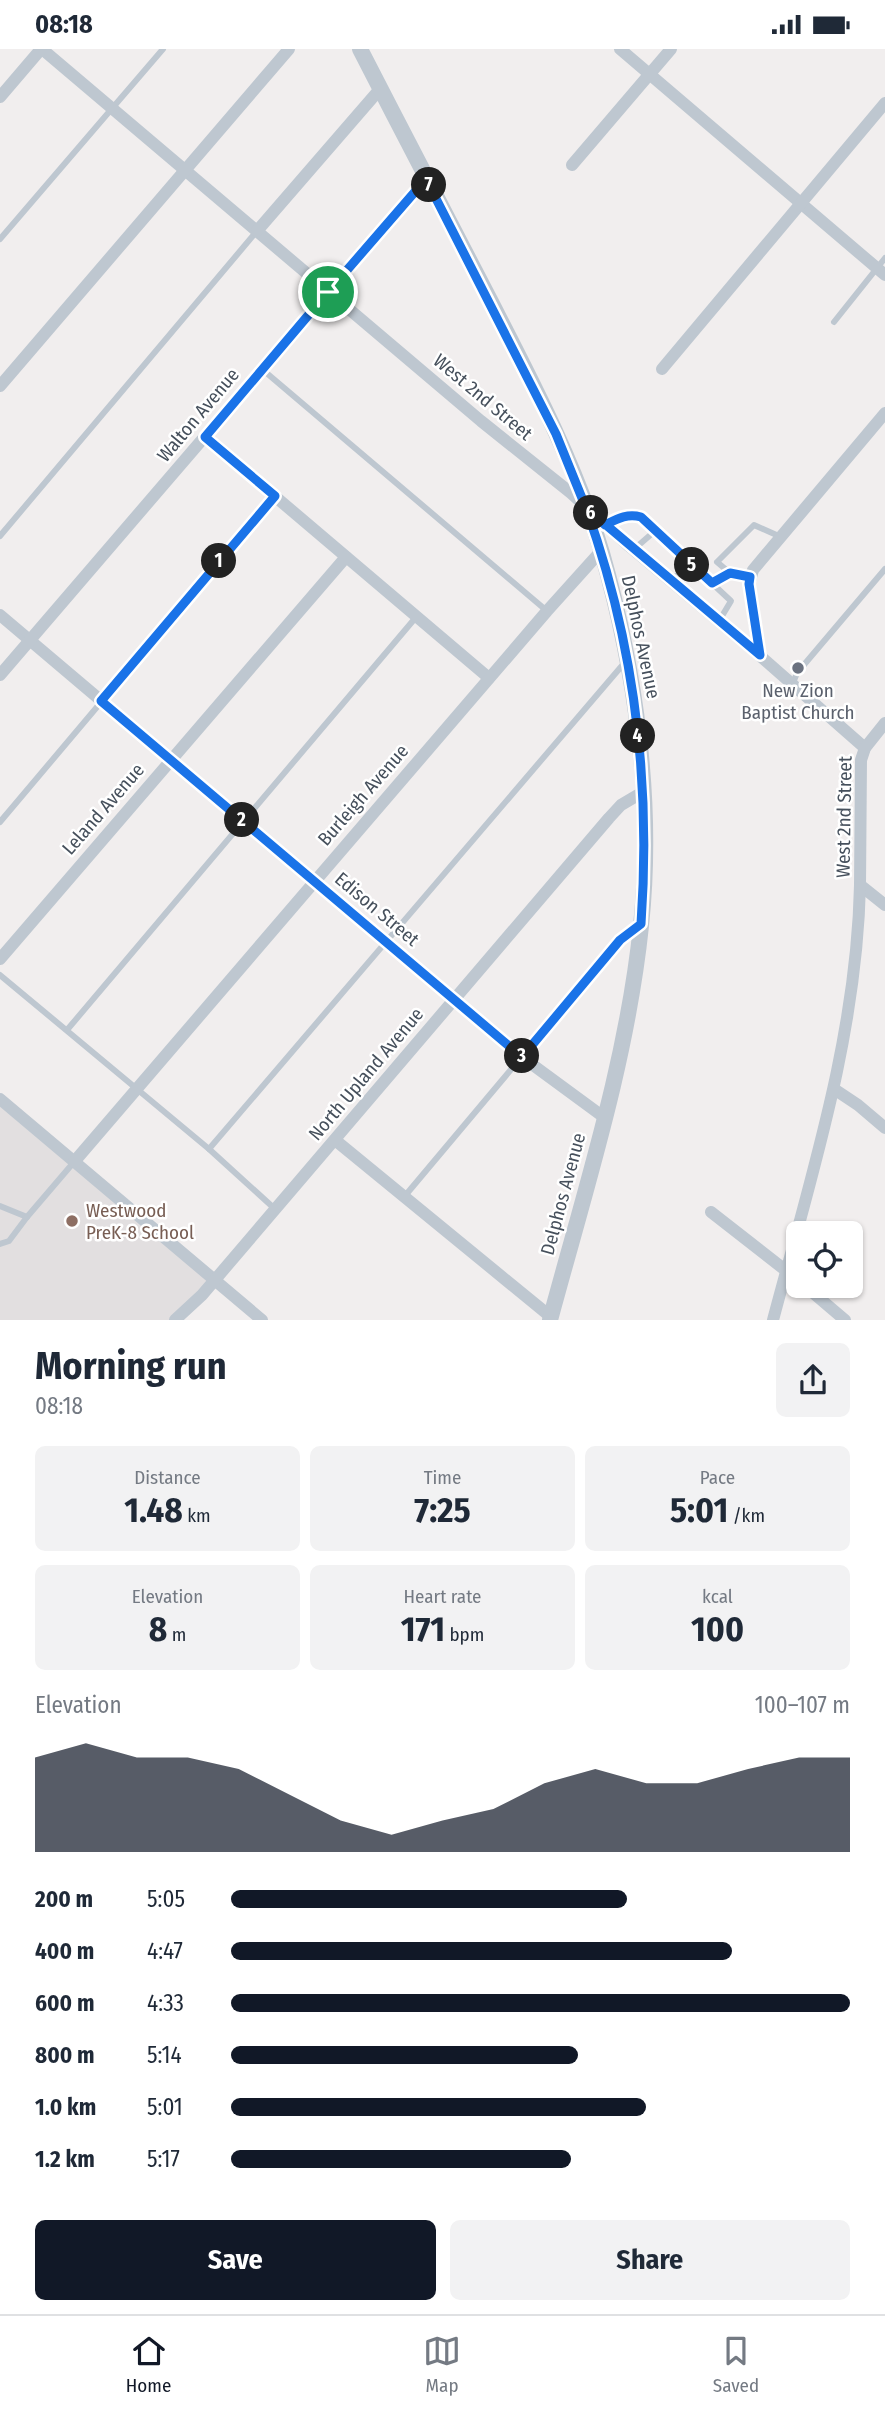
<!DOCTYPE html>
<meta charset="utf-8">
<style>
:root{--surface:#fff;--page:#f2f2f3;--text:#1f2937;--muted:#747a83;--line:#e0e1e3;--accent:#111827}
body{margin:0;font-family:"Fira Sans Condensed",sans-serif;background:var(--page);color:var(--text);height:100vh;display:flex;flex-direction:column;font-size:26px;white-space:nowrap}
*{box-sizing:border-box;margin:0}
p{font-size:23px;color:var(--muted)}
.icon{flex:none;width:38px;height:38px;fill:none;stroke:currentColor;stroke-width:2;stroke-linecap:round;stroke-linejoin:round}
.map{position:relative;height:1271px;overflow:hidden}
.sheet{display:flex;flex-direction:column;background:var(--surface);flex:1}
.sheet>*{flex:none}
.buttons{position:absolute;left:786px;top:1172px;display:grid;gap:14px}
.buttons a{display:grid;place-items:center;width:77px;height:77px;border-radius:10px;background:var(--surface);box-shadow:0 2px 5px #0004;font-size:35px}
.pin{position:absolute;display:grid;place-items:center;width:60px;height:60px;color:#fff;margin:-30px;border:4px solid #fff;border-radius:50%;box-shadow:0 2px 7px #0007}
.km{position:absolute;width:35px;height:35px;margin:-18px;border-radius:50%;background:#222;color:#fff;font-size:19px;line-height:35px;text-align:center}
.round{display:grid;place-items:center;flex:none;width:74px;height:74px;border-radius:10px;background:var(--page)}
.head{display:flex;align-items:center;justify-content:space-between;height:119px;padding:0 35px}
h1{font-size:38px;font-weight:700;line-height:52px}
.figures{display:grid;grid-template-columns:repeat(3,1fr);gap:10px;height:119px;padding:7px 35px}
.figures div{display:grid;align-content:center;border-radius:10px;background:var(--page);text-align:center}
.figures b{font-size:35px;font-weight:700}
.figures small{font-size:19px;font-weight:400}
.figures p{font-size:19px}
.chart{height:196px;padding:14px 35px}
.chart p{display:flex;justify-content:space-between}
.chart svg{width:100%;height:126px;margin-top:7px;fill:var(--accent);opacity:.7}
.primary-button{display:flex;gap:14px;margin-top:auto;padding:14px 35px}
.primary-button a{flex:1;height:80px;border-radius:10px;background:var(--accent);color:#fff;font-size:28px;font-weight:700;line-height:80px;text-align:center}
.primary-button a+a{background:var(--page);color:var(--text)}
ul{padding:0 35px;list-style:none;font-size:23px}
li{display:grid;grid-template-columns:112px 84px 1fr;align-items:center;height:52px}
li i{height:18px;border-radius:9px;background:var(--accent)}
.status{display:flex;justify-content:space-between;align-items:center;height:49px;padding:0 35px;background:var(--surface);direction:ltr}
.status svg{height:19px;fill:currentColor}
.tab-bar{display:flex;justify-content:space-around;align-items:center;height:98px;border-top:2px solid var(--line);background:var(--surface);font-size:19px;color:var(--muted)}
.tab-bar a{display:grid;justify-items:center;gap:4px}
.tab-bar .active{color:var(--accent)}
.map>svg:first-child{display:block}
.education{fill:#e2dfe0}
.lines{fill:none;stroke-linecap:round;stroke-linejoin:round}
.service{stroke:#bec7d0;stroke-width:6}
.minor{stroke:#bec7d0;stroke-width:12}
.tertiary{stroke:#bec7d0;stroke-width:16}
.route-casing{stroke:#fff;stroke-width:14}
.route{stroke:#1a73e8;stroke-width:9}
.worship-dot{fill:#6b7280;stroke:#fff;stroke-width:2.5}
.education-dot{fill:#8d6e63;stroke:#fff;stroke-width:2.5}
.labels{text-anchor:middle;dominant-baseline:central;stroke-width:5;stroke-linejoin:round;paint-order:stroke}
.street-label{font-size:19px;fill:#46505c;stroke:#fff}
.worship-label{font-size:19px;fill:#5b616d;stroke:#fff}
.education-label{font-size:19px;fill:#785e54;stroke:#fff;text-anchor:start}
</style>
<div class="status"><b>08:18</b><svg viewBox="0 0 49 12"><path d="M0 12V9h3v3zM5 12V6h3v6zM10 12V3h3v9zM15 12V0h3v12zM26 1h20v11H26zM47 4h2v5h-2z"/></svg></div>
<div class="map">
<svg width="885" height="1271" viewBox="0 0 885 1271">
<rect width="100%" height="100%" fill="#f1eeee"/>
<!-- education -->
<polygon class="education" points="0,1050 214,1231 175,1271 0,1271"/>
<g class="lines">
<!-- service -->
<g class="service">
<polyline points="0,190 163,0"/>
<polyline points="834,273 885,209"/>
<polyline points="263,321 547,562"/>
<path d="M607,475C619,469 628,464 641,468L731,552L719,572"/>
<polyline points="0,487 257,182"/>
<polyline points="633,501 655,482"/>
<polyline points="730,524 717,513 754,476 781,488"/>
<polyline points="671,532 690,514"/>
<polyline points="712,535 730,524 750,528"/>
<polyline points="793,634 797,624 885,520"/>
<polyline points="0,773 275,447"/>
<polyline points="0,926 209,1100 275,1160"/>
<polyline points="67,981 417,567"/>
<polyline points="209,1100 626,612"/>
<polyline points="404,1148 619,892 637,878"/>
<polyline points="0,1157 27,1168"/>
<polyline points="0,1195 9,1192 27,1168 74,1113"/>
</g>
<!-- minor -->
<g class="minor">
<polyline points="42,0 481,372 571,444 629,497 759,606 865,699"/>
<polyline points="620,0 885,226"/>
<polyline points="0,48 41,0"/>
<polyline points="572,116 671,0"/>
<polyline points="257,182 380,40"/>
<polyline points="662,320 885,54"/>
<polyline points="0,337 289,0"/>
<polyline points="205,388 489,629"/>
<polyline points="0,566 522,1008 605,1069"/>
<polyline points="759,606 749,535 753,521 885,364"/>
<polyline points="0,626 426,130"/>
<polyline points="885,674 865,699 861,711 860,836 885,856"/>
<polyline points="0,910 346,508"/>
<polyline points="834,1040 858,1056 885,1079"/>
<polyline points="0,1050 262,1271"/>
<polyline points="335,1091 551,1268"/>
<polyline points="74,1113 547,562 601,502"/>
<polyline points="711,1163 798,1231"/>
<polyline points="805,1237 845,1271"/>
<polyline points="175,1271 202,1246 609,769 621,756 643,743"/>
<path d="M773,1271C811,1128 857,985 860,836"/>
</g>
<!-- tertiary -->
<path class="tertiary" d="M360,0C403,84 447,168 490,251C532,333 576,416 602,504C636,623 654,753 641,877C627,1012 585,1141 550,1271"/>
</g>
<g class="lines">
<defs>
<path id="route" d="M328,243L205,388L275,447L101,652L522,1008L620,891L641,875C651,734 634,592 586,459L605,476C617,470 627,464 641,468L712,534L730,524L750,528L749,535L760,606L586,459L556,385L426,130L328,243"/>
</defs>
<!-- route casing -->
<use href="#route" class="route-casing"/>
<!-- route -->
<use href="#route" class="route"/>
</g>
<!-- markers -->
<circle class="worship-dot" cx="798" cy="619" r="7"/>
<circle class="education-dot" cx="72" cy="1172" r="7"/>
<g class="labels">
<!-- street labels -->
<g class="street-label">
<text transform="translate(483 348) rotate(40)">West 2nd Street</text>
<text transform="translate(198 366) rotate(-50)">Walton Avenue</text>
<text transform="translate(641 588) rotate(78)">Delphos Avenue</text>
<text transform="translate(363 746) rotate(-49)">Burleigh Avenue</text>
<text transform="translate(103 760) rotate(-49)">Leland Avenue</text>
<text transform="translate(844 768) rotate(-89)">West 2nd Street</text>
<text transform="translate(377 860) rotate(40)">Edison Street</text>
<text transform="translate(366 1025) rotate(-50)">North Upland Avenue</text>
<text transform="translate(563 1145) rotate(-75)">Delphos Avenue</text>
</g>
<!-- worship labels -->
<g class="worship-label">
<text x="798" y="641">New Zion<tspan x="798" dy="22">Baptist Church</tspan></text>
</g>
<!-- education labels -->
<g class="education-label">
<text x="86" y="1161">Westwood<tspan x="86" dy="22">PreK-8 School</tspan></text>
</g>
</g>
</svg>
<div class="buttons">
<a><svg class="icon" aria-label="locate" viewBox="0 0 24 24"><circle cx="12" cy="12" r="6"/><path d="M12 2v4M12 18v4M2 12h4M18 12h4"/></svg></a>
</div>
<div class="pin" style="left:328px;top:243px;background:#1e9e55"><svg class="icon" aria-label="arrive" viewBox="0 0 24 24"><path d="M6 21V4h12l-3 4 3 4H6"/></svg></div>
<b class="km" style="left:219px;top:512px">1</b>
<b class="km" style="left:242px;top:771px">2</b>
<b class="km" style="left:522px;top:1007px">3</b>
<b class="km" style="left:638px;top:687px">4</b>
<b class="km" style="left:692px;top:516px">5</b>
<b class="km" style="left:591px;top:464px">6</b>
<b class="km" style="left:429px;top:136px">7</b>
</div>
<section class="sheet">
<div class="head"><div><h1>Morning run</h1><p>08:18</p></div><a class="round"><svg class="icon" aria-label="share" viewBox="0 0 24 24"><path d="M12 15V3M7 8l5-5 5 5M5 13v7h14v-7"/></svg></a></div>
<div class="figures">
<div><p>Distance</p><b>1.48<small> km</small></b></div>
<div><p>Time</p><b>7:25</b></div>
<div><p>Pace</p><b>5:01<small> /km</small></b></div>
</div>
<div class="figures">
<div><p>Elevation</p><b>8<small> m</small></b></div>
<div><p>Heart rate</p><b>171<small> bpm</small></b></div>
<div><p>kcal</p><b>100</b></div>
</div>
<div class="chart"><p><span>Elevation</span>100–107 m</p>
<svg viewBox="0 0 160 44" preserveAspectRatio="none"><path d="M0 44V11L10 6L20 11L30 11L40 15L50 24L60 33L70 38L80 33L90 29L100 20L110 15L120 20L130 20L140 15L150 11L160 11V44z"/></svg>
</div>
<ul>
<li><b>200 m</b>5:05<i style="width:64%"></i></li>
<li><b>400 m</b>4:47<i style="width:81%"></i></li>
<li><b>600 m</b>4:33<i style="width:100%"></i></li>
<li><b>800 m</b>5:14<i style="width:56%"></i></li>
<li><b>1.0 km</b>5:01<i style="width:67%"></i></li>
<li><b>1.2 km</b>5:17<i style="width:55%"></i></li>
</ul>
<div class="primary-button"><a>Save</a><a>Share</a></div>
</section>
<nav class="tab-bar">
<a class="active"><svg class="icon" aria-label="home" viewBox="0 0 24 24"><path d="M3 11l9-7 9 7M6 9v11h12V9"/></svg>Home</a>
<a><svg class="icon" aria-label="map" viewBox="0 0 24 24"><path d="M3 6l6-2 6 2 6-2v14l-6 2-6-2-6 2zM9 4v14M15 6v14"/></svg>Map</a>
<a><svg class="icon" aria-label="saved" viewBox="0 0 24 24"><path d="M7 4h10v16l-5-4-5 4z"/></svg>Saved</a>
</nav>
